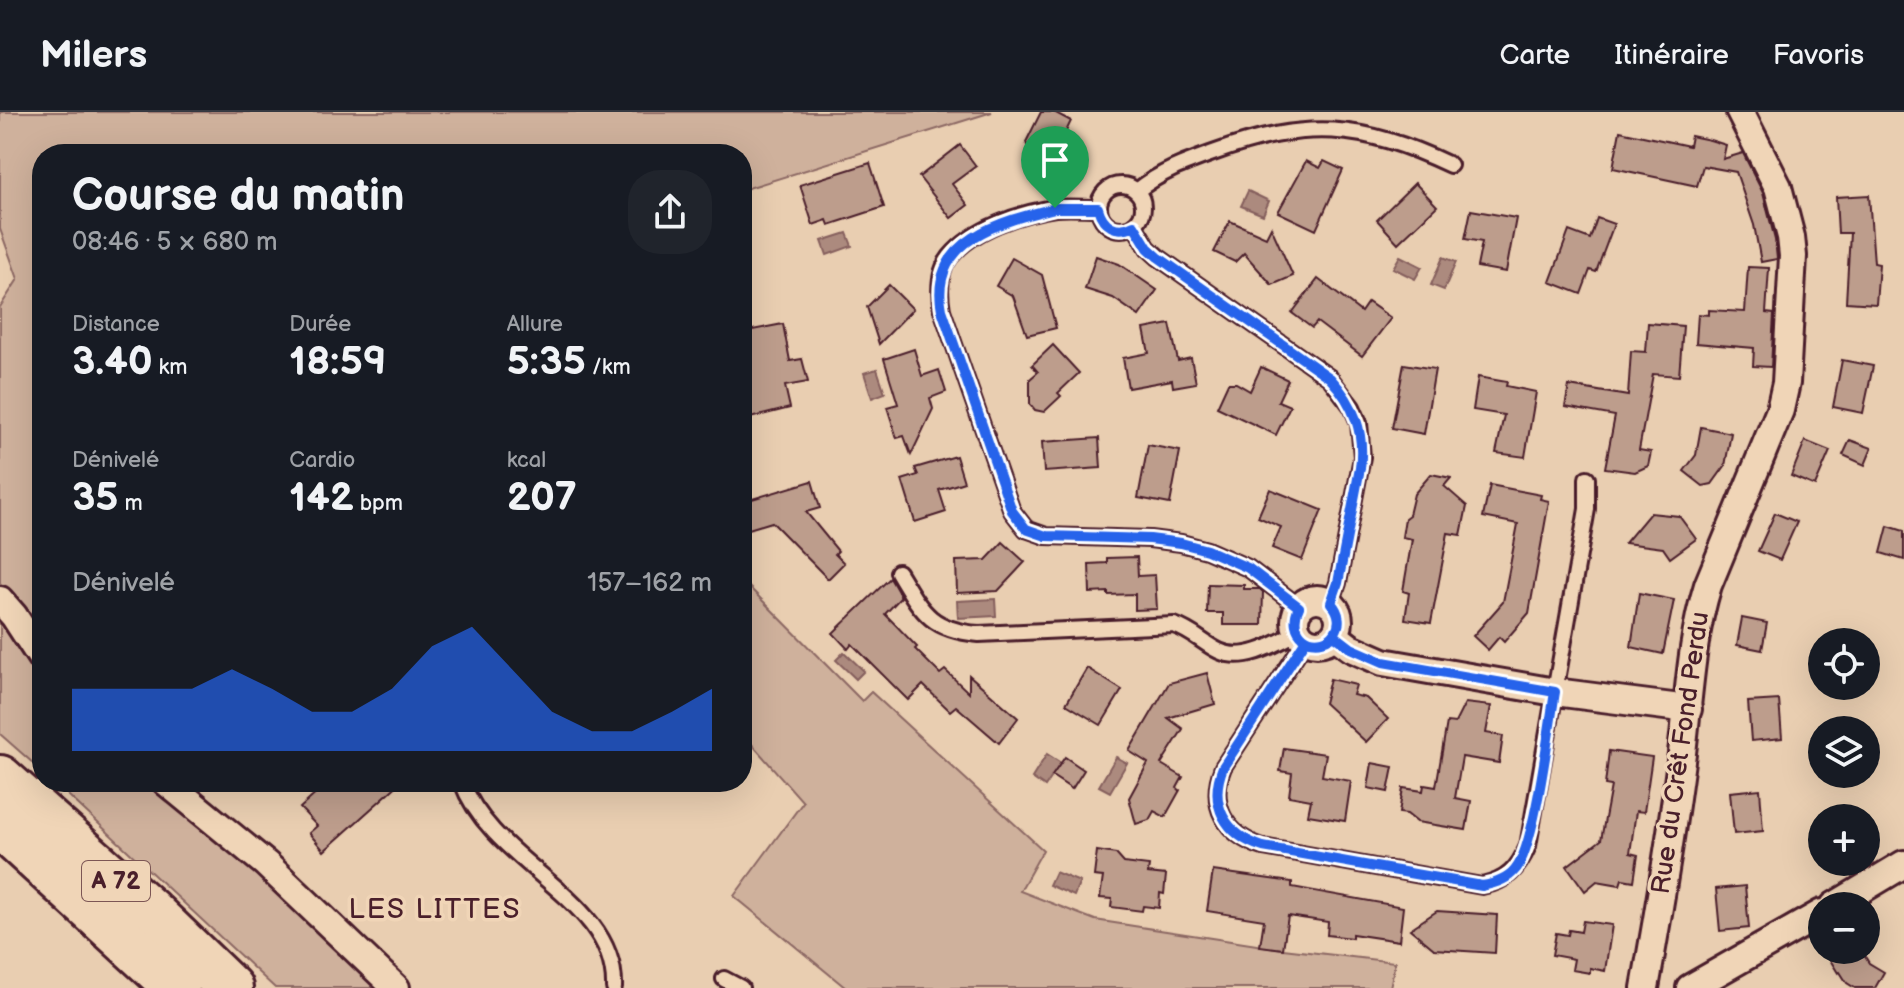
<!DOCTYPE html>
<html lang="fr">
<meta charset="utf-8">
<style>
:root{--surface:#171b24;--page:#20242c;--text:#f1f3f6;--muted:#9ea1a6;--line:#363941;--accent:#2563eb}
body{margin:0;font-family:"Balsamiq Sans",sans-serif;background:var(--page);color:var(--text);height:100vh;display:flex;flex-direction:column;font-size:30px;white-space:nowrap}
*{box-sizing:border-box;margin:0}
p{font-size:26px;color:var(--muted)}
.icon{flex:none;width:44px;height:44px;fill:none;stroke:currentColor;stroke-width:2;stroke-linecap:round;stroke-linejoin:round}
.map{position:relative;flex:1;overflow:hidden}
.drawer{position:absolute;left:32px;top:32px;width:720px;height:648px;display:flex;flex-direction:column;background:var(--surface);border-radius:32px;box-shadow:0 8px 32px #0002}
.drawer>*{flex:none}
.tools{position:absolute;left:1808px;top:516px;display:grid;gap:16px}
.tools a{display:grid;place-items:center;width:72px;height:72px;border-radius:50%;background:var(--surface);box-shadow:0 8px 32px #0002;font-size:40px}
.pin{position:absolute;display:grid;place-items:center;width:68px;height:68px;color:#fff;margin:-82px -34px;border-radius:50% 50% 50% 0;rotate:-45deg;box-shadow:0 0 8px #0007}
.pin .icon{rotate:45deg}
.round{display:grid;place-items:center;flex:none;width:84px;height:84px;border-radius:32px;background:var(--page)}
.headline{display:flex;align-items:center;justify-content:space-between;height:136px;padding:0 40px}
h1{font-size:44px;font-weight:800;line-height:60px}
.figures{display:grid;grid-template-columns:repeat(3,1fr);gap:12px;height:136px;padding:8px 40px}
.figures div{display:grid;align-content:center}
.figures b{font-size:40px;font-weight:800}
.figures small{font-size:22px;font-weight:400}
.figures p{font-size:22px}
.chart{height:224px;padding:16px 40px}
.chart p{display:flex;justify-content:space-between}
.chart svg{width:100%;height:144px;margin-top:8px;fill:var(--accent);opacity:.7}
header{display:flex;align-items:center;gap:48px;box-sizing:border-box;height:112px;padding:0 40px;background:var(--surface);border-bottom:2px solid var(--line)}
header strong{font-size:38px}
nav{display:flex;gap:44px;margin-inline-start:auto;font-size:28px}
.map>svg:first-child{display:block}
.green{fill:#cfb19c;stroke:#8c6864;stroke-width:2}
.water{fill:#ac8a7e;stroke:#855f5d;stroke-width:2}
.building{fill:#bd9d8c;stroke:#4a1f2b;stroke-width:2}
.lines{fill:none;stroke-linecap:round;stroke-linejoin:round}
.service-casing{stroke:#4a1f2b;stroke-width:20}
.minor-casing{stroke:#4a1f2b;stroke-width:32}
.motorway-casing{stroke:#4a1f2b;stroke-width:50}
.service{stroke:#f0d5b7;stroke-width:14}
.minor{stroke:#f0d5b7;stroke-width:26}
.motorway{stroke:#f0d5b7;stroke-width:44}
.route-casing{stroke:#fff;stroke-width:16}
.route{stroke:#2563eb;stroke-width:10}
.labels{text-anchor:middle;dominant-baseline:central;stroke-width:7;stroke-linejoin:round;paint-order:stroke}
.shield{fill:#f0d5b7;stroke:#7c5655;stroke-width:2}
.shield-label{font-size:24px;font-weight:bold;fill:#4a1f2b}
.street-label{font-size:26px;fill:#4a1f2b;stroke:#f0d5b7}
.neighbourhood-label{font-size:28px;letter-spacing:2px;fill:#4a1f2b;stroke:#f0d5b7}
</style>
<header>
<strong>Milers</strong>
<nav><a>Carte</a><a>Itinéraire</a><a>Favoris</a></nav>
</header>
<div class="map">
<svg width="1904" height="876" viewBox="0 0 1904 876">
<rect width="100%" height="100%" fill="#e9ceb1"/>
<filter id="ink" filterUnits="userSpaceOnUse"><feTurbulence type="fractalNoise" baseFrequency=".0125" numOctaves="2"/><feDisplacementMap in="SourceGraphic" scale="16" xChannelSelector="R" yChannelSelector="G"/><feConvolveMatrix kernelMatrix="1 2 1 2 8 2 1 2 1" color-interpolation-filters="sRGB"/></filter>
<g filter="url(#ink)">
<!-- green -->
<g class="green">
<polygon points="0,0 992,0 742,78 742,42 42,42 42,526 26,501 0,471 0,195 18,167 0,117"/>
<polygon points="748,474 862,589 871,580 1043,738 1020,779 1095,808 1283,837 1395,850 1390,876 846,876 734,784 803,690 742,621 742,475"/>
<polygon points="0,502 15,520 42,567 42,659 0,622"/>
<polygon points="54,670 151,670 227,732 381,876 275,876"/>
</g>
<!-- water -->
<g class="water">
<polygon points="1248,79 1269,89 1263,103 1241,94"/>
<polygon points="847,121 852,134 827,143 822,129"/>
<polygon points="1400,144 1422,155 1415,167 1393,156"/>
<polygon points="1443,145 1456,150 1444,178 1431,173"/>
<polygon points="877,257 885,281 872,286 864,261"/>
<polygon points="995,487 996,504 958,506 957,489"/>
<polygon points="844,540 864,559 856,567 836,548"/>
<polygon points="1047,642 1061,651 1045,675 1032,666"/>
<polygon points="1116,645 1127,651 1110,680 1099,674"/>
<polygon points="1055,760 1080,770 1074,784 1049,773"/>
</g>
<!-- building -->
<g class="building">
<polygon points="1041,0 1054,0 1071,9 1060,32 1067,55 1038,65 1026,30"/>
<polygon points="1620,19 1689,34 1691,24 1710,28 1726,33 1723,47 1743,41 1763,81 1775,128 1777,147 1761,150 1754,113 1736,60 1703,54 1697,74 1613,56"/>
<polygon points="960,33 976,54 952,72 968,93 951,106 919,65"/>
<polygon points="1306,49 1320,56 1324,49 1343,58 1316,118 1278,100"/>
<polygon points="870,51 884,95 829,113 827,108 813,113 800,73"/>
<polygon points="1415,71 1437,94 1398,131 1377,108"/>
<polygon points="1869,83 1874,151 1879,152 1876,192 1846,190 1850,121 1838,121 1836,85"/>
<polygon points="1471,98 1516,106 1506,160 1477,155 1482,130 1465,127"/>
<polygon points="1597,106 1614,112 1596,160 1590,158 1581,182 1550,170 1569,119 1590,127"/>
<polygon points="1230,109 1266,125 1271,115 1293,164 1272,173 1244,141 1235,150 1214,140"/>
<polygon points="1096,144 1119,152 1157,178 1139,204 1113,186 1085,177"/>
<polygon points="1012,146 1042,163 1056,216 1027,223 1013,184 996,174"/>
<polygon points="1748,155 1769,156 1766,201 1774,202 1771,255 1753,254 1754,236 1696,231 1698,202 1709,203 1709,198 1745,200"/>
<polygon points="1318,167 1361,200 1368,190 1391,206 1362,244 1317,210 1312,216 1292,201"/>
<polygon points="889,173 913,197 879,232 867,195"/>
<polygon points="1648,211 1683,214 1679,264 1653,262 1639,338 1651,340 1648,354 1635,360 1605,356 1615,304 1565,295 1569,274 1628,284 1631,239 1646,240"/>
<polygon points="783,212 790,249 802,247 808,270 785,274 790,296 742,308 742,241 746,240 742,220"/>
<polygon points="1170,212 1178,249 1191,246 1196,271 1173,275 1172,268 1128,276 1123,246 1149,241 1144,217"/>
<polygon points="1053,233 1079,261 1058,281 1061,284 1044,300 1035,298 1030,292 1030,267 1038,260 1032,253"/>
<polygon points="914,237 922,264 939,258 946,280 930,286 933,297 911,343 904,324 897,326 887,295 898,292 884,247"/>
<polygon points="1842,248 1873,254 1863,301 1833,295"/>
<polygon points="1404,252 1435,257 1424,322 1392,316"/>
<polygon points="1261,255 1288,268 1278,289 1290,294 1276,323 1217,295 1228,271 1236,271 1250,279"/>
<polygon points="1478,265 1507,270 1506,274 1536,280 1525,345 1496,341 1504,303 1473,298"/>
<polygon points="1701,315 1731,321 1725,354 1712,372 1703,374 1684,359 1696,343"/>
<polygon points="1099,326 1101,356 1044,360 1042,330"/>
<polygon points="1850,328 1872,336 1865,353 1843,343"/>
<polygon points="1805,329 1830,339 1815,374 1791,364"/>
<polygon points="1148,333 1180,339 1170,392 1138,386"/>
<polygon points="956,344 964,370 939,378 946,400 915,410 902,368 918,363 915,356"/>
<polygon points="1431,362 1451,366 1444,374 1467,394 1461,423 1448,421 1431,511 1405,507 1409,481 1403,479 1412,427 1402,425 1405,406 1409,403 1414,382"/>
<polygon points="812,369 820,396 806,400 838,439 835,442 844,451 828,467 772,410 742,419 742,390"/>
<polygon points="1490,373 1541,383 1540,387 1549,389 1529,501 1504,530 1499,525 1488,538 1473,524 1503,490 1518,412 1483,405"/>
<polygon points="1270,377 1322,398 1302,448 1272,436 1281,415 1258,405"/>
<polygon points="1650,401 1679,404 1696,427 1670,446 1663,436 1625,431"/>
<polygon points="1775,401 1797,410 1780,448 1758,439"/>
<polygon points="1888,414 1904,419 1904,448 1881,441"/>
<polygon points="1003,430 1025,450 998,479 957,481 956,449 986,448"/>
<polygon points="1137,445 1138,464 1155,463 1157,497 1135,498 1135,482 1108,483 1108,480 1090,481 1089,452 1107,451 1107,446"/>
<polygon points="890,466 901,485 885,502 917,535 915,537 940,562 945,558 969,581 969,563 1018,606 999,631 956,594 950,599 923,573 908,588 852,532 848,537 833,521"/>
<polygon points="1208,472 1244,473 1244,477 1260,477 1263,480 1262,513 1223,513 1223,501 1207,501"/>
<polygon points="1639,481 1674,488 1663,542 1631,535"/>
<polygon points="1742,506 1767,511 1762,538 1737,533"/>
<polygon points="1087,556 1122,578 1101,613 1066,592"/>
<polygon points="1207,561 1215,592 1168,606 1183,617 1161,652 1183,665 1177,676 1180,678 1165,705 1154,699 1149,708 1136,712 1129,686 1148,651 1129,639 1169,571"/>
<polygon points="1330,567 1356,573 1353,583 1366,586 1388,607 1366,630 1324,591"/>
<polygon points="1779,588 1782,626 1751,629 1748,590"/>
<polygon points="1465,591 1491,594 1486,621 1503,624 1499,651 1462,645 1455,686 1471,689 1466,718 1417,710 1407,702 1399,701 1403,676 1423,679 1424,673 1436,675 1447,610 1455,611"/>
<polygon points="1284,636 1326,642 1322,664 1351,669 1345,709 1308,703 1311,688 1289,684 1292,661 1280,659"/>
<polygon points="1609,639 1652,645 1644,700 1636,699 1630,741 1638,743 1634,769 1622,767 1620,773 1597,769 1585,779 1567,754 1601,728 1611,674 1605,673"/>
<polygon points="1065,645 1084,658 1072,677 1052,664"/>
<polygon points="1372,651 1393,655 1388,680 1368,676"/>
<polygon points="329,670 401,670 324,739 309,721 317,714 300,696"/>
<polygon points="1760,677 1763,719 1734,722 1730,680"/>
<polygon points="1097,739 1116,742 1124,751 1149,754 1148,761 1166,763 1164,782 1160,781 1159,796 1143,794 1142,799 1111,795 1112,787 1100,786 1103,765 1094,764"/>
<polygon points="1213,759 1292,770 1292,775 1403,795 1399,829 1352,822 1352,826 1327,823 1328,810 1288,804 1283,837 1260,834 1264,808 1207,799"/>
<polygon points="1745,774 1749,816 1720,819 1716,777"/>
<polygon points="1437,799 1497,803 1495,841 1434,837 1410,817"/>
<polygon points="1583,809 1612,813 1605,859 1590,856 1590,861 1572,858 1574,847 1552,843 1556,821 1568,823 1569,818 1581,820"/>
<polygon points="1824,838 1861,838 1869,851 1884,860 1875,876 1855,876 1847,871 1840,860 1838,861"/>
</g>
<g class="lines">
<defs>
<g id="service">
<circle cx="1121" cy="95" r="22"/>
<path d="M1137,79C1160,60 1185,51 1213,41C1306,7 1361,11 1450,53"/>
<path d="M1098,96C1084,96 1069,95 1055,96C1020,101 973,117 950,145C938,160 939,181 942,198L1012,399L1026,417L1046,424L1150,427L1181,431L1207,438L1248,456L1299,495"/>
<polyline points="1134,113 1148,136 1158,145 1330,266 1352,295 1359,311 1362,345 1338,471 1331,491"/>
<path d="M898,460C922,500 930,518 979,522L1174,513C1192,519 1203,531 1219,539C1244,551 1276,532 1298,520"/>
<path d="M1306,528L1223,655C1208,693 1225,723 1263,735L1482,774C1507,769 1518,757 1528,734L1587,397V366"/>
<path d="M462,670C492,753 617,787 614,876"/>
<polyline points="724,867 741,876"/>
</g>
<g id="minor">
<circle cx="1317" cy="509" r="22"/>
<polyline points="0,488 14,504 42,547"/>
<polyline points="1334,523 1351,536 1383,550 1555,580 1688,597"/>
<polyline points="166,670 266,752 396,876"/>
<polyline points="1834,794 1904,752"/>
<path d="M1645,876C1659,798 1672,720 1682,641C1689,584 1691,528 1708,473L1780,298L1786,271L1793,144L1791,125L1778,75L1740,0"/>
<polyline points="1690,876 1822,801"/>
</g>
<g id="motorway">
<polyline points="0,666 150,799 230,876"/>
<polyline points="0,714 177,876"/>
</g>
</defs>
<!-- service casing -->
<use href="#service" class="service-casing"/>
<!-- minor casing -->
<use href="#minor" class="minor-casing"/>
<!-- motorway casing -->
<use href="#motorway" class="motorway-casing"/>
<!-- service -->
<use href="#service" class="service"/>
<!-- minor -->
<use href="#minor" class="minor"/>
<!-- motorway -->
<use href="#motorway" class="motorway"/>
</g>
</g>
<g class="lines" filter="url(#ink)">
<defs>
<path id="route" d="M1055,96H1098C1103,114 1117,122 1134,113L1148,136L1158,145L1330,266C1354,292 1365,320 1360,356L1338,471L1331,491C1350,511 1331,537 1306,528L1223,655C1208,692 1225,723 1263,735L1482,774C1494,772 1507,768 1515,758C1535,736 1549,615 1555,580L1383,550L1351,536L1334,523C1312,541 1286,520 1299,495L1248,456L1207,438L1181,431L1150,427L1046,424L1026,417L1012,399L942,198C928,128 1002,109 1055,96"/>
</defs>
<!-- route casing -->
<use href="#route" class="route-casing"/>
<!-- route -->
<use href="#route" class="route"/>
</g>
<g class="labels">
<!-- shield labels -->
<rect class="shield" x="82" y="749" width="68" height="40" rx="6"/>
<g class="shield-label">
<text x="116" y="769">A 72</text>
</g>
<!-- street labels -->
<g class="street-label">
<text transform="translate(1681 641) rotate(-82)">Rue du Crêt Fond Perdu</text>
</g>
<!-- neighbourhood labels -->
<g class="neighbourhood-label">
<text x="435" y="797">LES LITTES</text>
</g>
</g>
</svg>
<div class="tools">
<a><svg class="icon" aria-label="locate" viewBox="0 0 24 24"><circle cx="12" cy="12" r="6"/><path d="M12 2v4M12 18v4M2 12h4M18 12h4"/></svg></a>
<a><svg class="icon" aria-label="layers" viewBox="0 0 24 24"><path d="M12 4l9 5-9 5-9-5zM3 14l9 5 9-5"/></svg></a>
<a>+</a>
<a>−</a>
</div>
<div class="pin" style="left:1055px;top:96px;background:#1e9e55"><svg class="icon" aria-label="arrive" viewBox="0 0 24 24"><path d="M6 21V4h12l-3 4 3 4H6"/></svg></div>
<section class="drawer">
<div class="headline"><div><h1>Course du matin</h1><p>08:46 · 5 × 680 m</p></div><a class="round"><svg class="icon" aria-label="share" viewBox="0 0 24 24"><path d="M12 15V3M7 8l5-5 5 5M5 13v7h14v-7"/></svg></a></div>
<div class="figures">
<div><p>Distance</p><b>3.40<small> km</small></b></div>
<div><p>Durée</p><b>18:59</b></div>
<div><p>Allure</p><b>5:35<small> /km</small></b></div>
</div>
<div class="figures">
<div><p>Dénivelé</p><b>35<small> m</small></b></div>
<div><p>Cardio</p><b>142<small> bpm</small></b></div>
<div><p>kcal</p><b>207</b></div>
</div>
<div class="chart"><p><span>Dénivelé</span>157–162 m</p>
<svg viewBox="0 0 160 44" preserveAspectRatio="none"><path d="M0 44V25L10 25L20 25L30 25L40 19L50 25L60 32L70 32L80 25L90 12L100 6L110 19L120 32L130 38L140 38L150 32L160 25V44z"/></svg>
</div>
</section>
</div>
